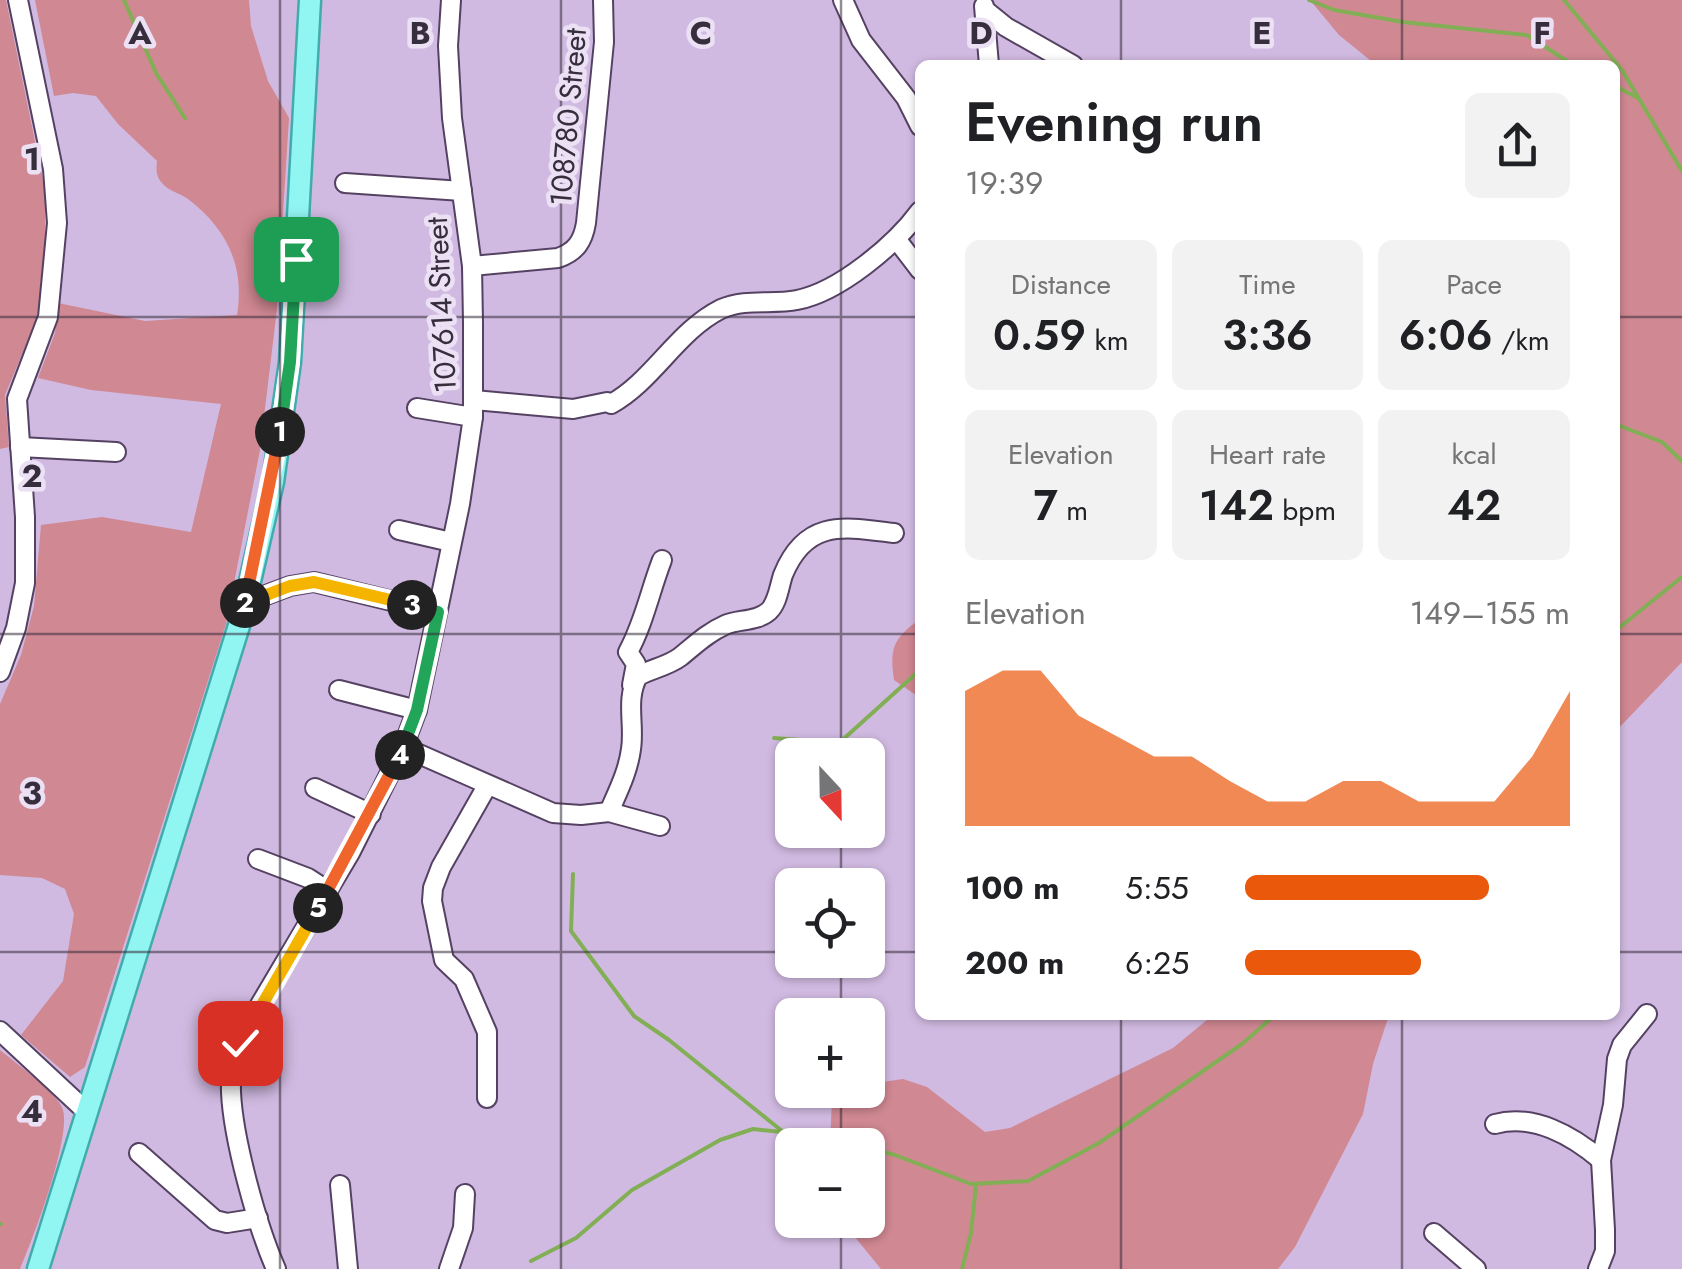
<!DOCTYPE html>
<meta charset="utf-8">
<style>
:root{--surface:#fff;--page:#f2f2f2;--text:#202124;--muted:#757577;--accent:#ea580c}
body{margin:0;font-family:Jost,sans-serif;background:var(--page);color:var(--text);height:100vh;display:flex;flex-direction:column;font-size:38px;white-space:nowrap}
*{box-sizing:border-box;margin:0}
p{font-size:32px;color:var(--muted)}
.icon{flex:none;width:55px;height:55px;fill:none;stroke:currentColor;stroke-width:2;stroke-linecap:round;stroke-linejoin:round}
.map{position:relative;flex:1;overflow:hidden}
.sheet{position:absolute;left:915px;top:60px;width:705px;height:960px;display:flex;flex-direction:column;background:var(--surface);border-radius:15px;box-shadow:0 2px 8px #0004}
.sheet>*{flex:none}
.needle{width:65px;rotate:158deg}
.buttons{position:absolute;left:775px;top:738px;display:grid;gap:20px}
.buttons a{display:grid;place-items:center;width:110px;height:110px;border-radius:15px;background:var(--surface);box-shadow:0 2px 8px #0004;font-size:50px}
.pin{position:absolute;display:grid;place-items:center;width:85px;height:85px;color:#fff;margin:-42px;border-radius:20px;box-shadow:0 5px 15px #0006}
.km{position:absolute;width:50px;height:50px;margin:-25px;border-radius:50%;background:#222;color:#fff;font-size:28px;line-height:50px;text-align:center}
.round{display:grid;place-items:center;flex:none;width:105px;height:105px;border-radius:15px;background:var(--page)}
.summary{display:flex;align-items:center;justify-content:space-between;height:170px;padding:0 50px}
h1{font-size:55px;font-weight:600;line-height:75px}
.figures{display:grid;grid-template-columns:repeat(3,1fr);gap:15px;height:170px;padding:10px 50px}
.figures div{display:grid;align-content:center;border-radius:15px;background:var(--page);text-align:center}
.figures b{font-size:42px;font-weight:600}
.figures small{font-size:28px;font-weight:400}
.figures p{font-size:28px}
.chart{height:280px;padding:20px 50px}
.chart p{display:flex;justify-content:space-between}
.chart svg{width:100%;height:180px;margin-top:10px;fill:var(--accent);opacity:.7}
ul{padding:0 50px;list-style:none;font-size:32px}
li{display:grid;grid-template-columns:160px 120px 1fr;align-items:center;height:75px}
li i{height:25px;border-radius:12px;background:var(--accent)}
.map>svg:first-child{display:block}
.green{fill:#d08892}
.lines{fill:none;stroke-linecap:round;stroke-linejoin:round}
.stream{stroke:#82af55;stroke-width:4}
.minor-casing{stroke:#554263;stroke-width:22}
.major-casing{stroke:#42acad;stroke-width:25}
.minor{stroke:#fff;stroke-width:18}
.major{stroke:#91f6f2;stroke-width:20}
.split-1-casing{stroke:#fff;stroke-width:20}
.split-2-casing{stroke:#fff;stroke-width:20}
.split-3-casing{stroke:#fff;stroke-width:20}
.split-4-casing{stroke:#fff;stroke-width:20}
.split-5-casing{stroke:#fff;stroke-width:20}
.split-6-casing{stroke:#fff;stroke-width:20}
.split-1{stroke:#22a559;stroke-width:12}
.split-2{stroke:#f0652b;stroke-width:12}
.split-3{stroke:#f5b400;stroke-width:12}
.split-4{stroke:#22a559;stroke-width:12}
.split-5{stroke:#f0652b;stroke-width:12}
.split-6{stroke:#f5b400;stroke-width:12}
.grid{fill:none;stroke:#362e3d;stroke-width:2.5;stroke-opacity:0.55}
.labels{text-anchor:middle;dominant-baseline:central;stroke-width:9;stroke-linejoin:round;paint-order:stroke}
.street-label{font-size:30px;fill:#362e3d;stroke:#ebe0f4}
.grid-label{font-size:32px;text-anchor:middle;font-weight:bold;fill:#362e3d;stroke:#ebe0f4;stroke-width:9;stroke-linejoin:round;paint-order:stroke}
</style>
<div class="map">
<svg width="1682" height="1269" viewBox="0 0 1682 1269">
<rect width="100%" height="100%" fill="#d1bae1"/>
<!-- green -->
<g class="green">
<polygon points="0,0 6,0 45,190 45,282 34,326 5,395 9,447 0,449"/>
<path d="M35,0H249L251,26L268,81L289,118L277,309L260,450L226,624L85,1067L70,1077L21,1035L63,981L74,914L65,889L42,878L0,875V704L21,655L34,606L41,525L102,517L191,532L221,404L91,390L38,378L55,333L58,303L145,321L237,315C245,266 227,229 188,199C180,193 168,191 162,183C156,176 156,170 157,161L118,124L96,96L73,93L54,96Z"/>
<polygon points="1310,0 1682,0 1682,662 1615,732 1615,65 1376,65 1339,35"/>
<path d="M920,619V698L894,680C889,647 894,638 920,619Z"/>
<polygon points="1213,1015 1389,1015 1373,1064 1363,1114 1295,1247 1278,1269 881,1269 841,1220 868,1220 868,1145 830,1145 832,1098 846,1090 868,1090 868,1084 903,1079 927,1087 985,1132 1010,1128 1173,1048"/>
<path d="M0,1050C14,1062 59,1094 63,1110C71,1139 33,1239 20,1269H0Z"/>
</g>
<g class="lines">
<!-- stream -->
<g class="stream">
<polyline points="124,0 156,73 185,118"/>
<polyline points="1309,0 1334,10 1403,22 1527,35 1573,65"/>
<polyline points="1564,0 1622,70 1682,171"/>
<polyline points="1615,86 1638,98"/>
<polyline points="1615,424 1662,442 1682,461"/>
<polyline points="1615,631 1682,577"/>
<polyline points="774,738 839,743 920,670"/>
<polyline points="917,792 920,791"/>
<polyline points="573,874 571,931 634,1016 669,1040 782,1131"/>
<polyline points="868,1148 895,1155 971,1184 1028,1181 1099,1143 1242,1044 1275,1015"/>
<polyline points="0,1224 1,1224"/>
<polyline points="531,1261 576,1238 632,1190 720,1140 753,1129 811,1135 853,1145"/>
<polyline points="962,1269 971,1233 976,1185"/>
</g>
<defs>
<g id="minor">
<polyline points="843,0 861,40 906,98 920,126"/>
<polyline points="984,6 989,65"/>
<polyline points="985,10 1006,27 1073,65"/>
<polyline points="345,183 462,191"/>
<polyline points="897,240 920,270"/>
<path d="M472,266L558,258C576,252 583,241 586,223L604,42L603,0"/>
<path d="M474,400L573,409L607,402L611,404C653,381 677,331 721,309C746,298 772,305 797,300C839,292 895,245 920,211"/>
<polyline points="417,408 473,417"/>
<polyline points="20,447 116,452"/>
<polyline points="399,530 451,542"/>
<polyline points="245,603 290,586 314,582 437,612"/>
<polyline points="0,672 16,628 25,583 25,517 17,399 48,317 57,223 53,169 18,0"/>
<path d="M632,685L636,664L628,652C644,623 650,591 662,560"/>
<polyline points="339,690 417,710"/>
<polyline points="403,747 553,813 581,815 609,812 660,826"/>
<polyline points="315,788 371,814"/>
<path d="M609,812C618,791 628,772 631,749C635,724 625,700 638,676C651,669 668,666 680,657C695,645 707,633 725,625C738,619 757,622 769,611C778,602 779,587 783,575C806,518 845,527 894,533"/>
<polyline points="258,859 308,878 328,891"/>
<polyline points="0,1031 87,1112"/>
<polyline points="487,1098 487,1032 464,979 444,960 432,901 433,888 441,867 487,786"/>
<path d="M1495,1124C1533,1113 1573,1136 1601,1160"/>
<polyline points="139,1153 215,1220 227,1223 258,1218"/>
<polyline points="340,1185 348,1269"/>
<polyline points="1434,1233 1476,1269"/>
<path d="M276,1269C257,1226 233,1139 231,1092C230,1070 236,1050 245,1030L350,853L403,747L417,710L460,504L473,417V323L472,266L452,118L448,46L451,0"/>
<polyline points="449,1269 463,1228 465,1194"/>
<polyline points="1598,1269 1605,1251 1605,1230 1601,1160 1613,1105 1617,1059 1622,1045 1647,1014"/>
</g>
<polyline id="major" points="38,1269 242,616 273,482 290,362 310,0"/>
</defs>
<!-- minor casing -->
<use href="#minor" class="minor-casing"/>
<!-- major casing -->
<use href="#major" class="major-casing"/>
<!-- minor -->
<use href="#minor" class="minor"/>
<!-- major -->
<use href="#major" class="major"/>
</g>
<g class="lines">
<defs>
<polyline id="split-1" points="280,432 290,362 296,259"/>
<polyline id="split-2" points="245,603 280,432"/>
<polyline id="split-3" points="245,603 290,586 314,582 412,605"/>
<polyline id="split-4" points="400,755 417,710 438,612 412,605"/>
<polyline id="split-5" points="318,908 400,755"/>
<polyline id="split-6" points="240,1043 318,908"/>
</defs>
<!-- split-1 casing -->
<use href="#split-1" class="split-1-casing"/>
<!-- split-2 casing -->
<use href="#split-2" class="split-2-casing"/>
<!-- split-3 casing -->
<use href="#split-3" class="split-3-casing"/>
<!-- split-4 casing -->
<use href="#split-4" class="split-4-casing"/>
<!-- split-5 casing -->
<use href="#split-5" class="split-5-casing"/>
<!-- split-6 casing -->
<use href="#split-6" class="split-6-casing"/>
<!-- split-1 -->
<use href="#split-1" class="split-1"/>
<!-- split-2 -->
<use href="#split-2" class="split-2"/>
<!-- split-3 -->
<use href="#split-3" class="split-3"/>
<!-- split-4 -->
<use href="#split-4" class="split-4"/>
<!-- split-5 -->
<use href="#split-5" class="split-5"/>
<!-- split-6 -->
<use href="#split-6" class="split-6"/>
</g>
<!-- grid -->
<path class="grid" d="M280,0V1269M561,0V1269M841,0V755M1121,0V65M1402,0V65M0,317H920M1615,317H1682M0,634H920M1615,634H1682M841,830V885M0,952H792M868,952H920M1615,952H1682M841,960V1015M1121,1015V1269M1402,1015V1269M841,1090V1145M841,1220V1269"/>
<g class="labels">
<!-- street labels -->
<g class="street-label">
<text transform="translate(568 117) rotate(-85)">108780 Street</text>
<text transform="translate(441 305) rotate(-93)">107614 Street</text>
</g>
</g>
<g class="grid-label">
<text x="140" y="44">A</text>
<text x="420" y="44">B</text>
<text x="701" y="44">C</text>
<text x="981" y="44">D</text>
<text x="1262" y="44">E</text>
<text x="1542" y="44">F</text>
<text x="32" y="170">1</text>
<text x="32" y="487">2</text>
<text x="32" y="804">3</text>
<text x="32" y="1122">4</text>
</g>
</svg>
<div class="buttons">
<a><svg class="needle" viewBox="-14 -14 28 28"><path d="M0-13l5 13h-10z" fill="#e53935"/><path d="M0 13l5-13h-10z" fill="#757577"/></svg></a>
<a><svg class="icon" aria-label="locate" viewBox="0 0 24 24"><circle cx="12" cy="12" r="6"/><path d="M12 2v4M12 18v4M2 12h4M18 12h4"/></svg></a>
<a>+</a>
<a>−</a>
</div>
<div class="pin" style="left:296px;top:259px;background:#1e9e55"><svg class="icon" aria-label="arrive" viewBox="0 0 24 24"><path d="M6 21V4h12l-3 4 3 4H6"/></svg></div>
<div class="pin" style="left:240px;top:1043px;background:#d93025"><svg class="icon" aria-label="check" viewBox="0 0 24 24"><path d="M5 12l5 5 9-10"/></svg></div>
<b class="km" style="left:280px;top:432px">1</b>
<b class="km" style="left:245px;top:603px">2</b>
<b class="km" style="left:412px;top:605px">3</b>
<b class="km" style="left:400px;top:755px">4</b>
<b class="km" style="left:318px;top:908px">5</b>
<section class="sheet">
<div class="summary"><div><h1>Evening run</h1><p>19:39</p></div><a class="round"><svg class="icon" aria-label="share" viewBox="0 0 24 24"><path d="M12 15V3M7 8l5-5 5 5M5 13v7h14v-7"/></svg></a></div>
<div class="figures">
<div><p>Distance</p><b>0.59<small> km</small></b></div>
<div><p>Time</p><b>3:36</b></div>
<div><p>Pace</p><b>6:06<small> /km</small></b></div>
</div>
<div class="figures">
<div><p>Elevation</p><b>7<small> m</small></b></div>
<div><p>Heart rate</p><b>142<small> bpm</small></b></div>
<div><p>kcal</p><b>42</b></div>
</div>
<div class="chart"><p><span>Elevation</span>149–155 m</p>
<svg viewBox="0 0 160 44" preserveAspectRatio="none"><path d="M0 44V11L10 6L20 6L30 17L40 22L50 27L60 27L70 33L80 38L90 38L100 33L110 33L120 38L130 38L140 38L150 27L160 11V44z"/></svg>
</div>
<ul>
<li><b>100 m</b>5:55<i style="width:75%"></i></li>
<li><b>200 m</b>6:25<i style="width:54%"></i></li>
</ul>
</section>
</div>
